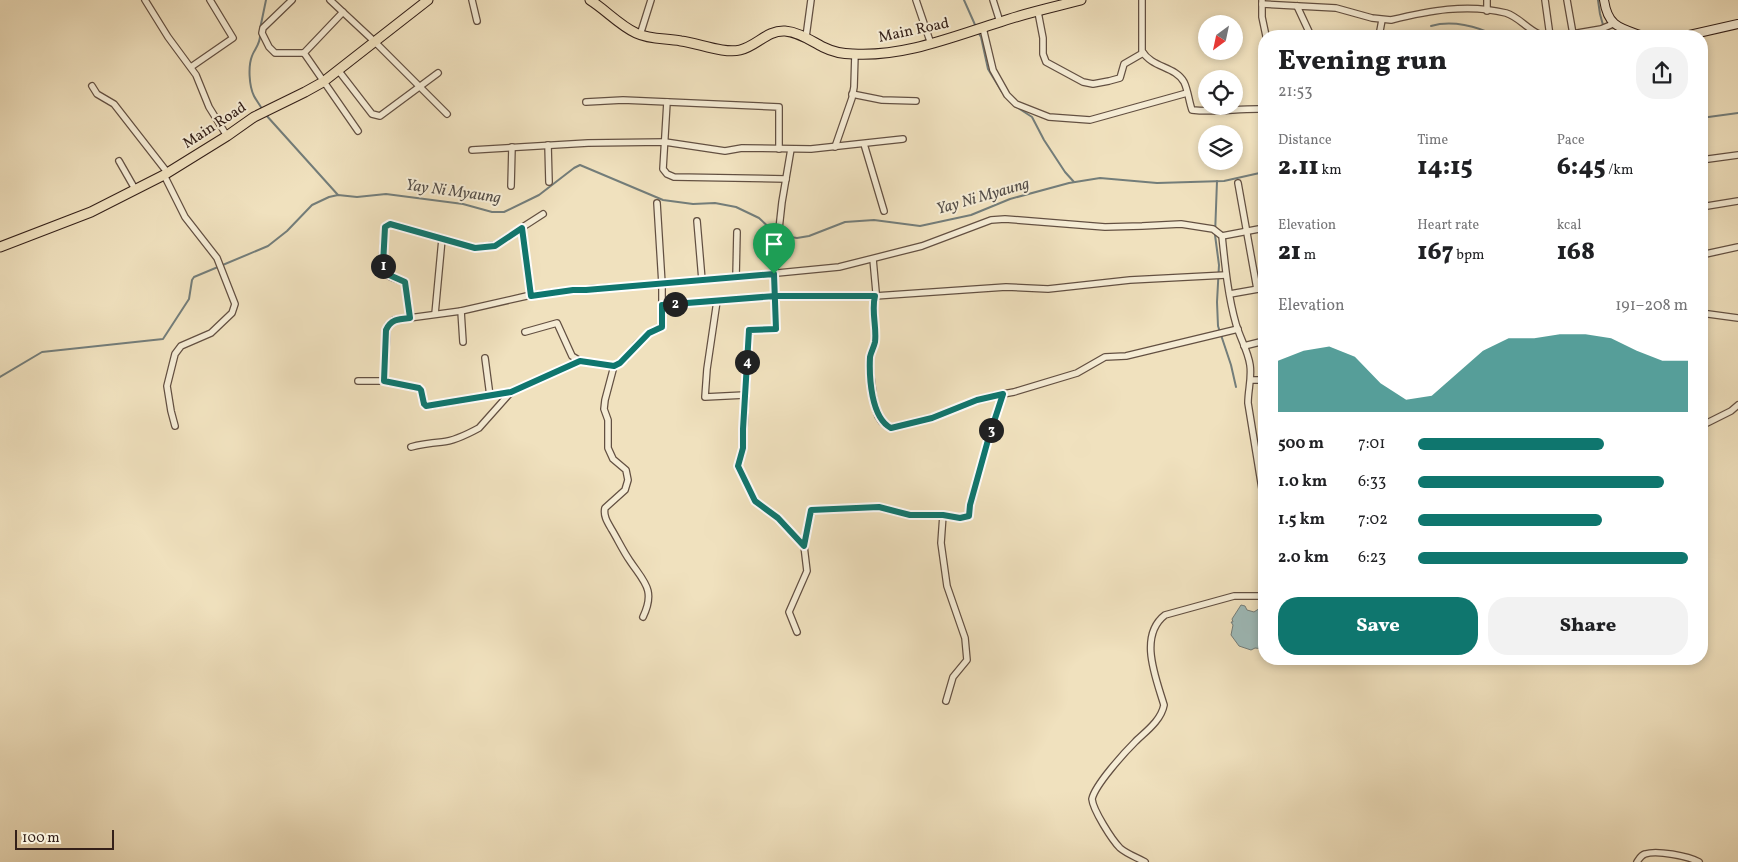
<!DOCTYPE html>
<meta charset="utf-8">
<style>
:root{--surface:#fff;--page:#f2f2f2;--text:#202124;--muted:#757577;--accent:#0f766e}
body{margin:0;font-family:Vollkorn,serif;background:var(--page);color:var(--text);height:100vh;display:flex;flex-direction:column;font-size:19px;white-space:nowrap}
*{box-sizing:border-box;margin:0}
p{font-size:16px;color:var(--muted)}
.icon{flex:none;width:28px;height:28px;fill:none;stroke:currentColor;stroke-width:2;stroke-linecap:round;stroke-linejoin:round}
.map{position:relative;flex:1;overflow:hidden}
.details{position:absolute;left:1258px;top:30px;width:450px;height:635px;display:flex;flex-direction:column;background:var(--surface);border-radius:20px;box-shadow:0 2px 8px #0003}
.details>*{flex:none}
.needle{width:32px;rotate:213deg}
.tools{position:absolute;left:1198px;top:15px;display:grid;gap:10px}
.tools a{display:grid;place-items:center;width:45px;height:45px;border-radius:50%;background:var(--surface);box-shadow:0 2px 8px #0003;font-size:25px}
.scale{position:absolute;left:15px;bottom:12px;width:99px;box-sizing:border-box;padding-left:5px;border:2px solid #342019;border-top:0;font-size:14px;line-height:18px;white-space:nowrap;color:#342019;-webkit-text-stroke:4px #f5ecd5;paint-order:stroke}
.pin{position:absolute;display:grid;place-items:center;width:42px;height:42px;color:#fff;margin:-51px -21px;border-radius:50% 50% 50% 0;rotate:-45deg;box-shadow:0 0 5px #0007}
.pin .icon{rotate:45deg}
.km{position:absolute;width:25px;height:25px;margin:-12px;border-radius:50%;background:#222;color:#fff;font-size:14px;line-height:25px;text-align:center}
.round{display:grid;place-items:center;flex:none;width:52px;height:52px;border-radius:20px;background:var(--page)}
.overview{display:flex;align-items:center;justify-content:space-between;height:85px;padding:0 20px}
h1{font-size:28px;font-weight:800;line-height:38px}
.metrics{display:grid;grid-template-columns:repeat(3,1fr);gap:8px;height:85px;padding:5px 20px}
.metrics div{display:grid;align-content:center}
.metrics b{font-size:25px;font-weight:800}
.metrics small{font-size:14px;font-weight:400}
.metrics p{font-size:14px}
.chart{height:140px;padding:10px 20px}
.chart p{display:flex;justify-content:space-between}
.chart svg{width:100%;height:90px;margin-top:5px;fill:var(--accent);opacity:.7}
.cta{display:flex;gap:10px;margin-top:auto;padding:10px 20px}
.cta a{flex:1;height:58px;border-radius:20px;background:var(--accent);color:#fff;font-size:20px;font-weight:800;line-height:58px;text-align:center}
.cta a+a{background:var(--page);color:var(--text)}
ul{padding:0 20px;list-style:none;font-size:16px}
li{display:grid;grid-template-columns:80px 60px 1fr;align-items:center;height:38px}
li i{height:12px;border-radius:6px;background:var(--accent)}
.map>svg:first-child{display:block}
.water{fill:#9dbbba;stroke:#737d7a}
.lines{fill:none;stroke-linecap:round;stroke-linejoin:round}
.stream{stroke:#737d7a;stroke-width:2}
.street-casing{stroke:#635042;stroke-width:8}
.secondary-casing{stroke:#342019;stroke-width:10}
.primary-casing{stroke:#342019;stroke-width:11}
.street{stroke:#f5ecd5;stroke-width:5.5}
.secondary{stroke:#f5ecd5;stroke-width:8}
.primary{stroke:#f0e1be;stroke-width:9}
.route-casing{stroke:#fff;stroke-width:10}
.route{stroke:#0f766e;stroke-width:6}
.labels{text-anchor:middle;dominant-baseline:central;stroke-width:4;stroke-linejoin:round;paint-order:stroke}
.street-label{font-size:15px;fill:#342019;stroke:#f5ecd5}
.water-label{font-size:16px;font-style:italic;fill:#544e49;stroke:#f5ecd5}
</style>
<div class="map">
<svg width="1738" height="862" viewBox="0 0 1738 862">
<rect width="100%" height="100%" fill="#f0e1be"/>
<filter id="stains"><feTurbulence type="fractalNoise" baseFrequency=".004" numOctaves="4"/><feColorMatrix values="0 0 0 0 .2 0 0 0 0 .09 0 0 0 0 .02 0 0 0 .5 -.17"/></filter>
<radialGradient id="worn" r=".72"><stop offset=".6" stop-color="#630" stop-opacity="0"/><stop offset="1" stop-color="#630" stop-opacity=".3"/></radialGradient>
<!-- water -->
<polygon class="water" points="1241,605 1245,606 1247,610 1254,612 1260,608 1264,608 1264,649 1255,648 1251,650 1239,646 1231,635 1233,625 1231,622 1233,622 1232,619"/>
<g class="lines">
<!-- stream -->
<g class="stream">
<polyline points="964,0 976,27"/>
<polyline points="1598,0 1600,14 1606,36"/>
<path d="M1431,26C1452,20 1477,26 1496,36"/>
<polyline points="260,29 266,0"/>
<polyline points="978,32 981,37 988,69 1002,92"/>
<path d="M260,34C261,43 255,48 252,56C248,66 249,86 254,96C256,100 260,105 262,109"/>
<polyline points="1015,106 1032,117 1044,140 1065,172 1074,182"/>
<polyline points="266,115 338,195"/>
<polyline points="1701,118 1738,113"/>
<polyline points="1217,181 1215,235 1219,265 1217,302 1218,326 1231,365 1236,387"/>
<polyline points="0,377 42,352 163,339 189,299 192,280 194,277 268,246 287,231 312,205 329,197 338,195 357,197 386,194 463,204 492,212 504,212 539,195 574,168 580,165 663,200 693,204 715,203 736,207 759,218 773,231 784,236 797,238 809,236 845,222 874,220 920,226 971,215 1010,199 1069,183 1100,178 1157,183 1224,181 1264,172"/>
</g>
<defs>
<g id="street">
<polyline points="145,0 168,37 196,75 209,107 227,136"/>
<polyline points="292,0 263,28 262,33 269,47 275,53 304,53"/>
<polyline points="330,0 375,42 447,114"/>
<polyline points="472,0 477,21"/>
<polyline points="916,0 931,44"/>
<polyline points="993,0 1000,22"/>
<path d="M1142,0V51C1152,68 1175,66 1184,82C1188,90 1189,102 1192,110C1216,113 1239,108 1264,109"/>
<polyline points="1262,0 1262,17 1266,36"/>
<polyline points="1545,0 1550,36"/>
<polyline points="1567,0 1573,34"/>
<path d="M1262,4L1336,8L1372,18L1391,20C1428,11 1467,3 1506,13C1519,17 1527,29 1539,34C1543,36 1549,36 1554,36"/>
<polyline points="1297,6 1311,36"/>
<polyline points="1487,11 1487,0"/>
<polyline points="1038,12 1043,38 1043,54 1046,62 1083,82 1093,84 1109,81 1120,78 1124,64 1143,53"/>
<polyline points="983,28 993,70 1007,95 1016,104 1049,117 1090,120 1187,93"/>
<polyline points="640,35 651,0"/>
<polyline points="1379,36 1382,20"/>
<polyline points="1560,36 1601,29 1613,24"/>
<polyline points="806,37 811,0"/>
<polyline points="304,53 358,131"/>
<polyline points="304,53 343,12"/>
<polyline points="191,67 233,38 210,0"/>
<polyline points="338,70 372,114 380,116 438,73"/>
<polyline points="92,86 97,94 114,104 167,172"/>
<polyline points="852,94 882,100 916,101"/>
<polyline points="586,102 623,100 779,107 779,149"/>
<polyline points="667,102 663,169 667,174 674,177 786,179"/>
<polyline points="864,144 884,211"/>
<polyline points="548,145 549,182"/>
<polyline points="835,147 852,98 854,87 855,54"/>
<polyline points="791,149 782,202 774,274 776,329 749,330 743,447 738,466 755,501 778,518 804,546"/>
<polyline points="472,150 588,143 665,142 725,151 742,148 811,149 903,139"/>
<polyline points="1701,160 1738,155"/>
<polyline points="119,161 135,189"/>
<polyline points="164,175 185,217 217,258 235,304 232,313 211,333 181,346 175,354 167,386 171,411 175,426"/>
<polyline points="1238,183 1257,289"/>
<polyline points="511,186 512,147"/>
<polyline points="1701,207 1738,201"/>
<polyline points="697,221 702,280"/>
<polyline points="522,228 531,295"/>
<polyline points="1222,236 1264,228"/>
<polyline points="1701,255 1738,247"/>
<polyline points="873,259 876,292 874,301 875,343 870,355 870,369 874,403 878,416 882,422 891,428 933,418 977,400 992,396 1014,392 1077,373 1105,357 1126,356 1238,329"/>
<polyline points="736,277 737,232"/>
<polyline points="1230,294 1264,288"/>
<polyline points="717,301 707,369 705,397 745,395"/>
<polyline points="662,305 775,296 875,296 1006,287 1048,289 1130,280 1226,275"/>
<polyline points="461,311 463,342"/>
<polyline points="1701,313 1738,318"/>
<polyline points="435,314 442,239 475,248 495,245 543,214"/>
<path d="M410,317L405,282C399,279 391,279 386,274C379,267 385,237 385,227L390,224L394,225L442,239"/>
<polyline points="525,332 557,323 572,356 580,361 614,366 625,359 636,345 649,333 662,327 662,284 657,203"/>
<polyline points="1244,346 1264,341"/>
<polyline points="485,358 490,396"/>
<path d="M614,366L605,400L604,409L608,420V448L613,459L626,470L628,480L625,490L605,508C603,516 608,523 612,530C618,540 623,551 630,561C644,582 656,590 643,617"/>
<polyline points="1251,380 1264,380"/>
<polyline points="358,381 384,381 419,388 421,390 424,404 430,406 511,392 580,361"/>
<path d="M384,381L387,330L388,325L394,320L461,311L531,295L573,290L662,284L839,267L922,246L991,220L1005,219L1105,227L1142,226L1181,224L1213,229L1222,236C1225,265 1228,296 1236,324C1240,338 1248,351 1250,365C1252,378 1248,390 1248,403L1264,501"/>
<polyline points="1701,407 1704,425"/>
<polyline points="1701,426 1731,411 1738,405"/>
<path d="M411,447C421,444 431,443 442,442C454,441 468,434 479,428L511,392"/>
<polyline points="797,632 789,612 807,571 804,546 811,510 879,507 910,515 943,515"/>
<polyline points="946,701 953,677 967,660 965,638 947,586 941,543 943,515 960,518 969,516 970,505 988,439 1003,394"/>
<path d="M1145,862C1136,857 1127,854 1120,848C1112,840 1093,810 1092,799C1095,785 1124,753 1135,742C1145,732 1161,721 1164,705C1156,678 1138,636 1165,615L1234,596H1264"/>
<path d="M1637,862C1639,859 1641,855 1645,854C1657,850 1688,856 1699,862"/>
</g>
<g id="secondary">
<path d="M1604,0C1608,27 1620,28 1643,36"/>
<polyline points="1685,36 1738,24"/>
</g>
<g id="primary">
<path d="M590,0C606,10 619,25 636,33C651,40 665,38 681,41C698,43 724,54 740,50C757,46 767,30 785,31C799,32 811,41 823,47C833,52 842,54 853,54C904,57 952,37 1000,22C1026,13 1054,7 1081,0"/>
<polyline points="0,247 91,212 164,175 227,136 254,117 305,92 323,82 428,0"/>
</g>
</defs>
<!-- street casing -->
<use href="#street" class="street-casing"/>
<!-- secondary casing -->
<use href="#secondary" class="secondary-casing"/>
<!-- primary casing -->
<use href="#primary" class="primary-casing"/>
<!-- street -->
<use href="#street" class="street"/>
<!-- secondary -->
<use href="#secondary" class="secondary"/>
<!-- primary -->
<use href="#primary" class="primary"/>
</g>
<g class="lines">
<defs>
<path id="route" d="M774,274L586,290H573L531,296L522,228L495,246L475,248L390,224L385,227L383,265L387,274L405,282L410,318C399,319 391,319 386,330L384,381L419,388L421,390L424,404L426,406L511,392L580,361L614,366L620,363L649,333L662,327V305L775,296H875C871,311 877,327 875,342C874,347 871,352 870,357C869,377 871,418 891,428L932,418L977,400L1003,394L988,440L970,505L969,516L960,518L943,515H910L879,507L811,510L804,546L778,518L755,501L738,466L743,448V429L749,330L776,329L774,274"/>
</defs>
<!-- route casing -->
<use href="#route" class="route-casing"/>
<!-- route -->
<use href="#route" class="route"/>
</g>
<g class="labels">
<!-- street labels -->
<g class="street-label">
<text transform="translate(914 31) rotate(-12)">Main Road</text>
<text transform="translate(215 126) rotate(-33)">Main Road</text>
</g>
<!-- water labels -->
<g class="water-label">
<text transform="translate(453 192) rotate(8)">Yay Ni Myaung</text>
<text transform="translate(983 197) rotate(-16)">Yay Ni Myaung</text>
</g>
</g>
<rect width="100%" height="100%" filter="url(#stains)"/>
<rect width="100%" height="100%" fill="url(#worn)"/>
</svg>
<div class="tools">
<a><svg class="needle" viewBox="-14 -14 28 28"><path d="M0-13l5 13h-10z" fill="#e53935"/><path d="M0 13l5-13h-10z" fill="#757577"/></svg></a>
<a><svg class="icon" aria-label="locate" viewBox="0 0 24 24"><circle cx="12" cy="12" r="6"/><path d="M12 2v4M12 18v4M2 12h4M18 12h4"/></svg></a>
<a><svg class="icon" aria-label="layers" viewBox="0 0 24 24"><path d="M12 4l9 5-9 5-9-5zM3 14l9 5 9-5"/></svg></a>
</div>
<div class="scale">100 m</div>
<div class="pin" style="left:774px;top:274px;background:#1e9e55"><svg class="icon" aria-label="arrive" viewBox="0 0 24 24"><path d="M6 21V4h12l-3 4 3 4H6"/></svg></div>
<b class="km" style="left:383px;top:266px">1</b>
<b class="km" style="left:675px;top:304px">2</b>
<b class="km" style="left:991px;top:430px">3</b>
<b class="km" style="left:747px;top:362px">4</b>
<section class="details">
<div class="overview"><div><h1>Evening run</h1><p>21:53</p></div><a class="round"><svg class="icon" aria-label="share" viewBox="0 0 24 24"><path d="M12 15V3M7 8l5-5 5 5M5 13v7h14v-7"/></svg></a></div>
<div class="metrics">
<div><p>Distance</p><b>2.11<small> km</small></b></div>
<div><p>Time</p><b>14:15</b></div>
<div><p>Pace</p><b>6:45<small> /km</small></b></div>
</div>
<div class="metrics">
<div><p>Elevation</p><b>21<small> m</small></b></div>
<div><p>Heart rate</p><b>167<small> bpm</small></b></div>
<div><p>kcal</p><b>168</b></div>
</div>
<div class="chart"><p><span>Elevation</span>191–208 m</p>
<svg viewBox="0 0 160 44" preserveAspectRatio="none"><path d="M0 44V19L10 14L20 12L30 17L40 30L50 38L60 36L70 25L80 14L90 8L100 8L110 6L120 6L130 8L140 14L150 19L160 19V44z"/></svg>
</div>
<ul>
<li><b>500 m</b>7:01<i style="width:69%"></i></li>
<li><b>1.0 km</b>6:33<i style="width:91%"></i></li>
<li><b>1.5 km</b>7:02<i style="width:68%"></i></li>
<li><b>2.0 km</b>6:23<i style="width:100%"></i></li>
</ul>
<div class="cta"><a>Save</a><a>Share</a></div>
</section>
</div>
